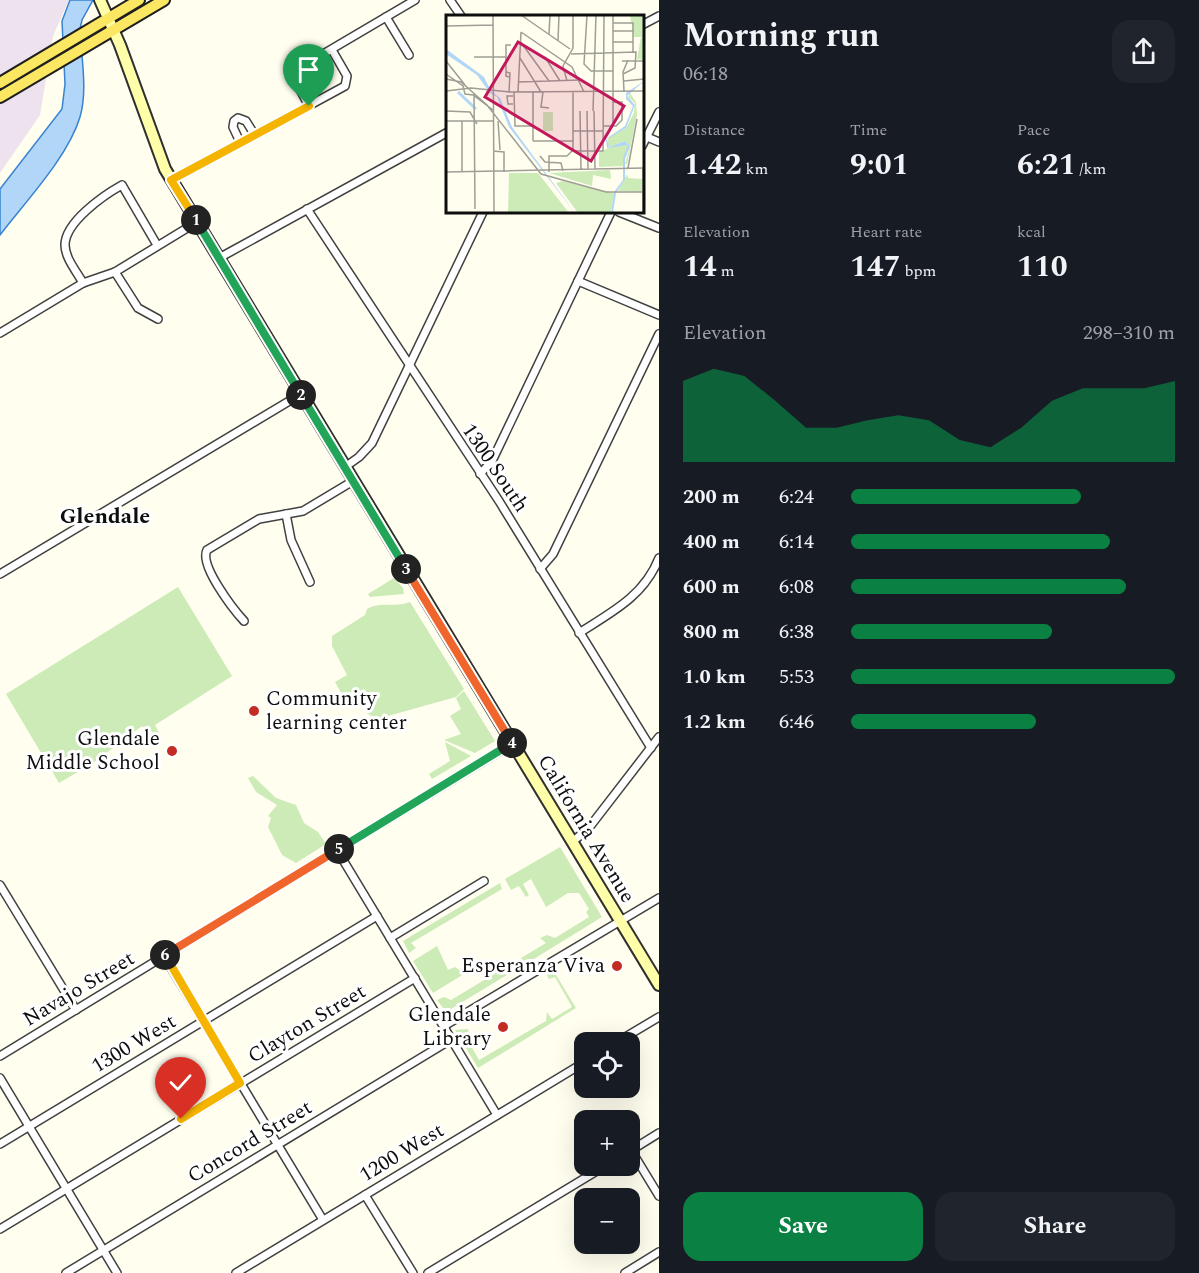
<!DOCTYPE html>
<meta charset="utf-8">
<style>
:root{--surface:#171b24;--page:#20242c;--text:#f1f3f6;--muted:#9ea1a6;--accent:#0b8043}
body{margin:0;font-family:Spectral,serif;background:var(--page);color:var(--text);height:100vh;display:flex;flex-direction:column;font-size:22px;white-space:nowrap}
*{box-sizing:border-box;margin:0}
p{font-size:20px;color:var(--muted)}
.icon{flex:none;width:33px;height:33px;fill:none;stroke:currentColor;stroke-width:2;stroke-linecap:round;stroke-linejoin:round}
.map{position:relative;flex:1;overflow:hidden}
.details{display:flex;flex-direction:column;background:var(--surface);width:540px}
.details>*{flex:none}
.controls{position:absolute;left:574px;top:1032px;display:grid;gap:12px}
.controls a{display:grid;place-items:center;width:66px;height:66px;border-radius:12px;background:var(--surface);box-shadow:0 6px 24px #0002;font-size:30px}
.pin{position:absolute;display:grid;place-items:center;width:51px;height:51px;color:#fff;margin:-62px -26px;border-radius:50% 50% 50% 0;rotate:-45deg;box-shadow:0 0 6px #0007}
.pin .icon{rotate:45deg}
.km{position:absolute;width:30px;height:30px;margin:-15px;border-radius:50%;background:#222;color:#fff;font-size:16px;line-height:30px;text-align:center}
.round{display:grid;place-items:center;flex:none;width:63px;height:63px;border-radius:18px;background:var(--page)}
.headline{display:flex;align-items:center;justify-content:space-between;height:102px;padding:0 24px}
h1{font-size:33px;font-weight:700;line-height:45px}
.figures{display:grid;grid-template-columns:repeat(3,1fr);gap:9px;height:102px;padding:6px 24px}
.figures div{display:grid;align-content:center}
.figures b{font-size:30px;font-weight:700}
.figures small{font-size:16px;font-weight:400}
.figures p{font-size:16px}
.chart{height:168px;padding:12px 24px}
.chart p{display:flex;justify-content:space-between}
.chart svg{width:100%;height:108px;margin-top:6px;fill:var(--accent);opacity:.7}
.primary-button{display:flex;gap:12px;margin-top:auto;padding:12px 24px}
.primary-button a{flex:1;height:69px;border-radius:18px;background:var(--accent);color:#fff;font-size:24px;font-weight:700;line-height:69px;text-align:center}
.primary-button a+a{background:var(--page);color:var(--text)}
ul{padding:0 24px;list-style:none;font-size:20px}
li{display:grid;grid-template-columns:96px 72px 1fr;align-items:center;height:45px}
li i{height:15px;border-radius:8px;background:var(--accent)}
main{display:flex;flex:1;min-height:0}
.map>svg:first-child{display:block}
.industrial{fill:#ede2ed}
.green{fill:#ccebb7}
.water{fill:#b2d6f8;stroke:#3783d1;stroke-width:1.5}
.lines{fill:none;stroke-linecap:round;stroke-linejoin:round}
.minor-casing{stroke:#414141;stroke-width:10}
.secondary-casing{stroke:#303030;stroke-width:14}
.primary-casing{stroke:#1f1f1f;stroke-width:14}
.minor{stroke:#fff;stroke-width:7}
.secondary{stroke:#ffa;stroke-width:10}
.primary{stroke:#fce762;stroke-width:10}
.split-1-casing{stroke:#fff;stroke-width:12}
.split-2-casing{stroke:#fff;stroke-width:12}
.split-3-casing{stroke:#fff;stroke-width:12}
.split-4-casing{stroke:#fff;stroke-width:12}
.split-5-casing{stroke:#fff;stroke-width:12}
.split-6-casing{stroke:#fff;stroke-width:12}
.split-7-casing{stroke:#fff;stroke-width:12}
.split-1{stroke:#f5b400;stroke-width:8}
.split-2{stroke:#22a559;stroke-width:8}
.split-3{stroke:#22a559;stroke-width:8}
.split-4{stroke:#f0652b;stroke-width:8}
.split-5{stroke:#22a559;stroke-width:8}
.split-6{stroke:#f0652b;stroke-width:8}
.split-7{stroke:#f5b400;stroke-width:8}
.poi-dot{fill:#c22c22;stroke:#fff;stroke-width:2}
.labels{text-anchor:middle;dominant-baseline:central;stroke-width:6;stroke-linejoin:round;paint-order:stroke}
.street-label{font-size:21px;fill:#0e0e0e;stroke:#fff}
.poi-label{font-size:21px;fill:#0e0e0e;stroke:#fff;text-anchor:end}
.neighbourhood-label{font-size:22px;font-weight:bold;fill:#0e0e0e;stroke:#fff}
.inset-river{fill:none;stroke:#b2d6f8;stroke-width:3}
.inset-road{fill:none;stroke:#9f9e95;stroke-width:1.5}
.view{fill:#c2185b;fill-opacity:0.15;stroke:#c2185b;stroke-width:3}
.inset-edge{fill:none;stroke:#0e0e0e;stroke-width:3}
</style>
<main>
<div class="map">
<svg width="659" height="1273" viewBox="0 0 659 1273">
<rect width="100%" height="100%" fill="#fffeef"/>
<!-- industrial -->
<polygon class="industrial" points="0,0 69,0 53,36 40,115 0,173"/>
<!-- green -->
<g class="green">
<polygon points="394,578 403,588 404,594 370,597 368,594"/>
<polygon points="178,587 232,676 155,725 162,739 160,745 150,728 145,731 142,726 93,763 59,783 6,694"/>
<path d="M410,602L464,689L456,697L377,719L368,714L355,691L343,696L335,682L347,675L332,646V636L365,615L367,609C379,601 396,608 410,602Z"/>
<polygon points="464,691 495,741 475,753 444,740 461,734 450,716 461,709 456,698"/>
<polygon points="445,742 471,756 432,779 429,774 450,761"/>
<polygon points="253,776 276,798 296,805 304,823 318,832 326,844 296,863 282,855 268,827 271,818 268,816 277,805 256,792 248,778"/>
<polygon points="560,847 602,917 524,965 521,958 546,943 540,938 547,935 555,938 589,917 586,912 589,909 579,893 568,893 546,907 531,879 523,884 529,895 526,897 519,886 511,890 505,879"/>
<polygon points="500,883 502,889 411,943 416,948 409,953 403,941"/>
<polygon points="437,946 448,970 455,967 464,974 433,993 413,961"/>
<polygon points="514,962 518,968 446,1012 437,1000 444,997 451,1000"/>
<polygon points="553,970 576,1008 478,1068 455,1030 468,1029 470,1039 468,1041 479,1060 546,1021 547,1012 552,1019 572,1007 555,977 549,979 546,974"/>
</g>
<!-- water -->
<path class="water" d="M70,0H93L82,20L80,29C81,56 88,90 80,117C68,157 26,201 0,235V189L62,109L65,84L62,21Z"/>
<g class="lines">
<defs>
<g id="minor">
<polyline points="450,0 461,16"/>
<polyline points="386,17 409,55"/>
<polyline points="642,25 659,16"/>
<polyline points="309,106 291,73 415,0"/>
<polyline points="647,137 659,142"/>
<polyline points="240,142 233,127 234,121 238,118 246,121 254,134"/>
<polyline points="642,146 659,112"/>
<polyline points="172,180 345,86 347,76 332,50"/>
<polyline points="307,209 499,501 651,748"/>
<polyline points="619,212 659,228"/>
<polyline points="219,258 448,132"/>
<polyline points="115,272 138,308 158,319"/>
<polyline points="578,281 659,315"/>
<path d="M83,283C77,272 65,258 65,245C65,222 104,195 122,185L157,245"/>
<polyline points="0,333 83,283 115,272 197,222"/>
<polyline points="345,467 359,457 372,443 483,212"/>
<polyline points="480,474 492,461 611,212"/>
<polyline points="286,514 291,540 310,582"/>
<polyline points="540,569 553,554 659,334"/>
<polyline points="0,574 301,394"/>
<path d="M244,621C233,609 199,565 207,550L259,519L303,511L353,481"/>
<path d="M579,633C612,612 644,596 659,558"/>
<polyline points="572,842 588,829 659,737"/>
<polyline points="337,850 497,1115"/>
<polyline points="0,885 76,1010"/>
<polyline points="390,938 484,881"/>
<polyline points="164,956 323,1220"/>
<polyline points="444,1026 659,898"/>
<polyline points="617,1042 659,1017"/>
<polyline points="0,1056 512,744"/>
<polyline points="0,1078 117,1273"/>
<polyline points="0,1144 377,916"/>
<polyline points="631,1150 659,1196"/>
<polyline points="630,1151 659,1133"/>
<polyline points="365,1195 413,1273"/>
<polyline points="0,1229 415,978"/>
<polyline points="66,1273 452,1039"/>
<polyline points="236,1273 585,1062"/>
<polyline points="428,1273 605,1166"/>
<polyline points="625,1273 659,1252"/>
</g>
<polyline id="secondary" points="100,0 120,45 165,169 659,985"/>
<g id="primary">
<polyline points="0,83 139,0"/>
<polyline points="0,97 164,0"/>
</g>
</defs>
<!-- minor casing -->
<use href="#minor" class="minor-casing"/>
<!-- secondary casing -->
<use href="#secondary" class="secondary-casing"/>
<!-- primary casing -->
<use href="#primary" class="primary-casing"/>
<!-- minor -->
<use href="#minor" class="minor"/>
<!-- secondary -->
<use href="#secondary" class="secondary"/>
<!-- primary -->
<use href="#primary" class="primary"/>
</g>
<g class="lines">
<defs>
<polyline id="split-1" points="196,220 171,180 309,106"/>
<polyline id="split-2" points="196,220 301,395"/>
<polyline id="split-3" points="301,395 406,569"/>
<polyline id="split-4" points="406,569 512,743"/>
<polyline id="split-5" points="339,849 512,743"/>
<polyline id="split-6" points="165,955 339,849"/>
<polyline id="split-7" points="165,955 240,1083 181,1119"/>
</defs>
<!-- split-1 casing -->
<use href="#split-1" class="split-1-casing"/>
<!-- split-2 casing -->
<use href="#split-2" class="split-2-casing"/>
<!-- split-3 casing -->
<use href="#split-3" class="split-3-casing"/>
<!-- split-4 casing -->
<use href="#split-4" class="split-4-casing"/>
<!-- split-5 casing -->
<use href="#split-5" class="split-5-casing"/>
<!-- split-6 casing -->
<use href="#split-6" class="split-6-casing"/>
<!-- split-7 casing -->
<use href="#split-7" class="split-7-casing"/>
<!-- split-1 -->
<use href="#split-1" class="split-1"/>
<!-- split-2 -->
<use href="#split-2" class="split-2"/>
<!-- split-3 -->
<use href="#split-3" class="split-3"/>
<!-- split-4 -->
<use href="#split-4" class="split-4"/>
<!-- split-5 -->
<use href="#split-5" class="split-5"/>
<!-- split-6 -->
<use href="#split-6" class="split-6"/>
<!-- split-7 -->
<use href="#split-7" class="split-7"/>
</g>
<!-- markers -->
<g class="poi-dot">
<circle cx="254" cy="711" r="6"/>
<circle cx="172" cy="751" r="6"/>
<circle cx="617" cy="966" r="6"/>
<circle cx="503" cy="1027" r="6"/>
</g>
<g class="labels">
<!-- street labels -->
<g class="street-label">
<text transform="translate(495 468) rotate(56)">1300 South</text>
<text transform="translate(586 829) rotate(59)">California Avenue</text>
<text transform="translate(79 989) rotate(-31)">Navajo Street</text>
<text transform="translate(307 1024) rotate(-31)">Clayton Street</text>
<text transform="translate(134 1044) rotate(-31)">1300 West</text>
<text transform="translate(250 1142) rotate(-31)">Concord Street</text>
<text transform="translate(402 1153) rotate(-31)">1200 West</text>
</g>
<!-- poi labels -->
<g class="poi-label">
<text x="266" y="699" text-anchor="start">Community<tspan x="266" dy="24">learning center</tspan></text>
<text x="160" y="739">Glendale<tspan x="160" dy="24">Middle School</tspan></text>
<text x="605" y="966">Esperanza Viva</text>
<text x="491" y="1015">Glendale<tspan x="491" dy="24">Library</tspan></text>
</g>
<!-- neighbourhood labels -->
<g class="neighbourhood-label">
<text x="105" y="516">Glendale</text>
</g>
</g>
<!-- overview -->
<g transform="translate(446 15)">
<rect width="198" height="198" fill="#fffeef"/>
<path d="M184,0H198V45L191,44L195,22H188ZM184,78L190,87L191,100L181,149H179L184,131L179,126L163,132L161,128L163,122L180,113L188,98L189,88L182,82ZM97,97H107V116H97ZM173,129L182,130L177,151L153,152V137ZM164,155L165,164L147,160L146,171L103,158ZM63,158H92L123,198H62ZM181,159L182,163L196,164V177L172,176ZM117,166L168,178L165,198H132L110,168Z" fill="#ccebb7"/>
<path d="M0,34L38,62L45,76L54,83L66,112L129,198L63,112L51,82L44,78L31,60L0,39ZM198,66L181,81L189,90L180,113L161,124L163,132L179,126L184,131L179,144V164L170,178L167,198H165L168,177L177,165V143L182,130L161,133L160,124L179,111L187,91L180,84V78Z" fill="#b2d6f8"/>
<path class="inset-river" d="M12,77L30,94"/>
<path class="inset-road" d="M47,0L48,198M75,0L124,34M141,0L138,49L145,56H167M167,0V111M167,8H187V37M0,11L47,10M167,16H187M75,17L126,52L138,77M103,19L104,0M74,26L103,66M112,26L113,0M167,27H187M125,39L190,37L189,53L177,59M28,42H60M99,42L114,66M74,43L95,77M0,46L19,70M176,46H198M60,57L64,58L63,77M0,59L17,71L19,79L27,80L47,95M63,62L60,61V30H65M0,64L15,67L41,90L95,159L160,177H198M121,66L117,51L127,33V0M178,66L198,64M72,67L134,65M0,76L25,73L64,77L198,76M178,76L177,57L182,45M68,77L69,111H87M72,77L75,17M87,77V126M97,77L95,92L103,93M28,78L29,194M67,89H62L61,81H67M0,96L24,97L31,109M134,96L135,155M141,96L142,155M147,96L150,0M148,96L149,154M0,106H47M16,106V157M52,106L54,135M157,111H170L176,105V87H167M127,116H157M87,126H127M47,136L58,137V157M127,136H157L158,0M94,141L99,147L115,148L117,156M121,141L127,135V77M182,153L191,104M0,157L198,153M103,157V141H121M197,198V153"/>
<path class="view" d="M72,27L178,91L145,146L39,82Z"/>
<rect width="198" height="198" class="inset-edge"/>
</g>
</svg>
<div class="controls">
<a><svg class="icon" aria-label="locate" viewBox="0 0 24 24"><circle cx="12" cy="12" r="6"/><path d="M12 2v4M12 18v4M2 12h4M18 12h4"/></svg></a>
<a>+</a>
<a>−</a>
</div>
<div class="pin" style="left:309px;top:106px;background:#1e9e55"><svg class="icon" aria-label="arrive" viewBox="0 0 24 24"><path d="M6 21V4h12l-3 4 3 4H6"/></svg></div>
<div class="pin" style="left:181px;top:1119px;background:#d93025"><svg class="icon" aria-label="check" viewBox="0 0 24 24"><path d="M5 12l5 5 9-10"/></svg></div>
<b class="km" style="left:196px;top:220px">1</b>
<b class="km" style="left:301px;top:395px">2</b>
<b class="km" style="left:406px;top:569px">3</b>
<b class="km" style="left:512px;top:743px">4</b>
<b class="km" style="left:339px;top:849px">5</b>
<b class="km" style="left:165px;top:955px">6</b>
</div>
<section class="details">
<div class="headline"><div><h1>Morning run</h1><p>06:18</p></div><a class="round"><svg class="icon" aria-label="share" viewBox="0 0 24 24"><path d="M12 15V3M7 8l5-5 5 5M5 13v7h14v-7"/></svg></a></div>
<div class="figures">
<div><p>Distance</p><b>1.42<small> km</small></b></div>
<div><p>Time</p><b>9:01</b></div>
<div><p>Pace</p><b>6:21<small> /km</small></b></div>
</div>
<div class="figures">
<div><p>Elevation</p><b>14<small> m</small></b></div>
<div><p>Heart rate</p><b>147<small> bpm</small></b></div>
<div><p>kcal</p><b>110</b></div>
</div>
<div class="chart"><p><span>Elevation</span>298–310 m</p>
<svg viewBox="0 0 160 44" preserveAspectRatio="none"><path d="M0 44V11L10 6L20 9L30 19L40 30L50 30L60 27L70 25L80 27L90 35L100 38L110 30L120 19L130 14L140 14L150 14L160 11V44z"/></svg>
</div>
<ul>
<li><b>200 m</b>6:24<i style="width:71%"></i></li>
<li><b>400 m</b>6:14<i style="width:80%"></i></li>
<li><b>600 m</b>6:08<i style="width:85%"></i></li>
<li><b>800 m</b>6:38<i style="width:62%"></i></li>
<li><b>1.0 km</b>5:53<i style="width:100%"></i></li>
<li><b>1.2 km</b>6:46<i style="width:57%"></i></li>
</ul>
<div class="primary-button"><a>Save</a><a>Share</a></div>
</section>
</main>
